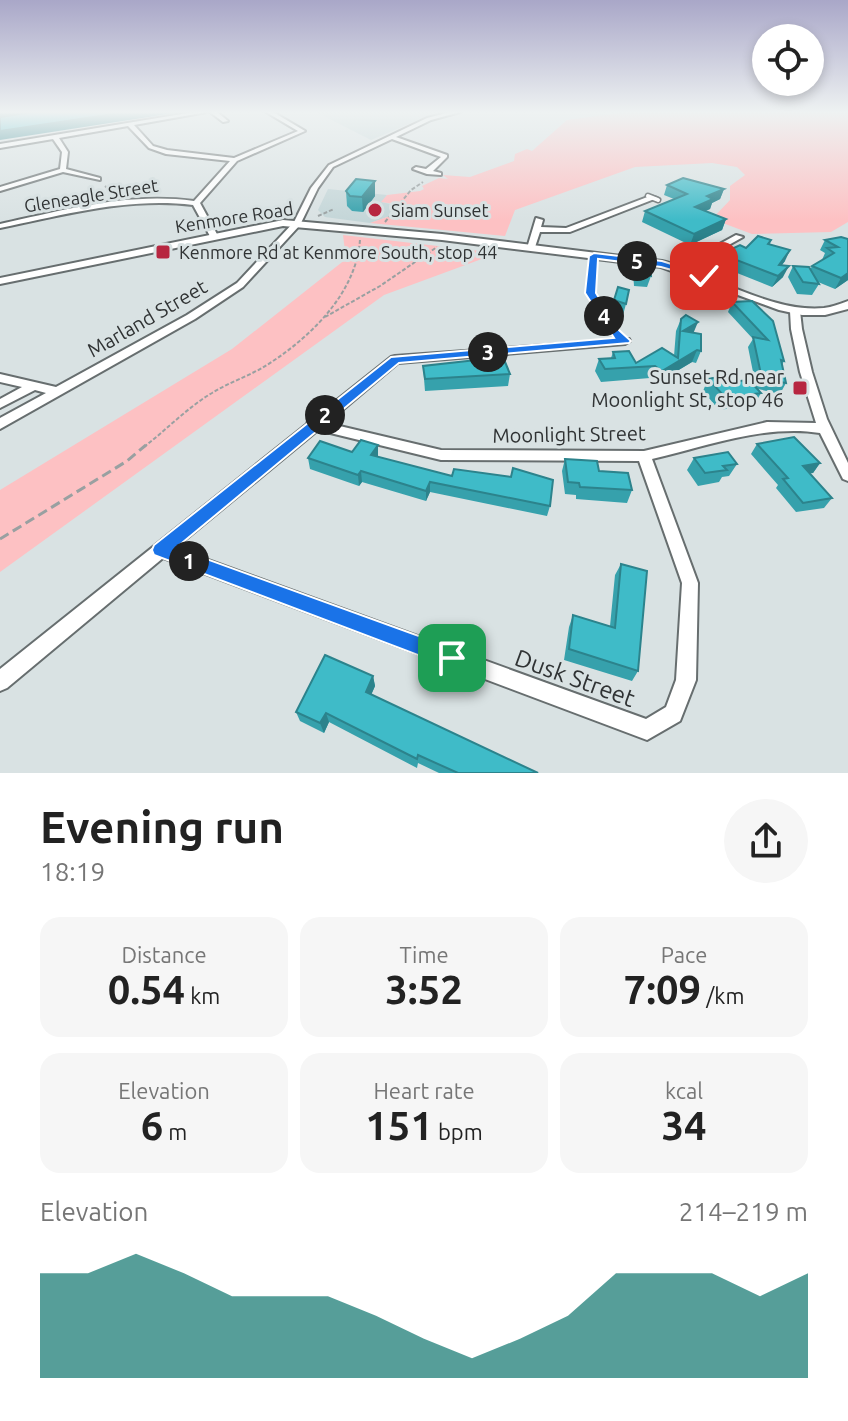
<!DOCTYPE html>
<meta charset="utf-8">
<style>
:root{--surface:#fff;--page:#f6f6f6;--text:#222;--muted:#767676;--accent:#0f766e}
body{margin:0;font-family:Ubuntu,sans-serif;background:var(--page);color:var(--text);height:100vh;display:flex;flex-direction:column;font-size:30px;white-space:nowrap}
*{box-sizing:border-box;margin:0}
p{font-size:26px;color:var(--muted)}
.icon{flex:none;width:44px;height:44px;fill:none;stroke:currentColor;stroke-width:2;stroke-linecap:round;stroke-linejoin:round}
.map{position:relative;height:773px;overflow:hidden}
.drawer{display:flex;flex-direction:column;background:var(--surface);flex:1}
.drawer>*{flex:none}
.fabs{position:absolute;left:752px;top:24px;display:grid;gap:16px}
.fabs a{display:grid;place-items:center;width:72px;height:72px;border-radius:50%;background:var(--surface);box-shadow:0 4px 12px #0003;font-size:40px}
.pin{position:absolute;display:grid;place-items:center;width:68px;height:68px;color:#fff;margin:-34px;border-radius:16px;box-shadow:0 4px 12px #0006}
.km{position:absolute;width:40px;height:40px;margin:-20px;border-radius:50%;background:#222;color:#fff;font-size:22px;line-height:40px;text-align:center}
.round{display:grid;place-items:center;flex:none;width:84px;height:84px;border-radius:42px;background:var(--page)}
.headline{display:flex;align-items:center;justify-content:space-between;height:136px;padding:0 40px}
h1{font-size:44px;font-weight:600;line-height:60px}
.figures{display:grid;grid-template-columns:repeat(3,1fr);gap:12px;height:136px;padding:8px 40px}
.figures div{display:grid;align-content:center;border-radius:20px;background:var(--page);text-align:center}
.figures b{font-size:40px;font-weight:600}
.figures small{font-size:22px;font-weight:400}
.figures p{font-size:22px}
.chart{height:224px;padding:16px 40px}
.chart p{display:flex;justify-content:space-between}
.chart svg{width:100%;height:144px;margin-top:8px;fill:var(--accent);opacity:.7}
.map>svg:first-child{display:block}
.built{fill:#c4d6d8}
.green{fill:#fdc1c3}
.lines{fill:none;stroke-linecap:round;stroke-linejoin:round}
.service-casing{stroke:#676e6f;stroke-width:7}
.minor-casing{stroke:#676e6f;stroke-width:4}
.tertiary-casing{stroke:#676e6f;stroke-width:4}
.path-far1{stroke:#99a0a1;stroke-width:2;stroke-dasharray:4 2;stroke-linecap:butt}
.path{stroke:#99a0a1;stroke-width:3;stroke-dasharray:10 5;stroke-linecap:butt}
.service{stroke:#fff;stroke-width:4}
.minor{fill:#fff;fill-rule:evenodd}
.tertiary{fill:#fff;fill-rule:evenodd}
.wall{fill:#36a1ac}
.shaded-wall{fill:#2c838c}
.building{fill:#3fbbc8;stroke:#2c838c;stroke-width:2}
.route{fill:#1a73e8;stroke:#fff;stroke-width:2}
.poi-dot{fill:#b72640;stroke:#d9e2e3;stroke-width:3}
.labels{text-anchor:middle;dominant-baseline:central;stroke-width:6;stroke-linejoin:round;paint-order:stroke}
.far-street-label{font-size:18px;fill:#303334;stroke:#d9e2e3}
.far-poi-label{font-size:18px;fill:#303334;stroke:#d9e2e3;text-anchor:start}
.street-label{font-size:20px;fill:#303334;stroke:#d9e2e3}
.poi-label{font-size:20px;fill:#303334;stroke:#d9e2e3;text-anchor:end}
.near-street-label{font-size:24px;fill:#303334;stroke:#d9e2e3}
</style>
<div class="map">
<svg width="848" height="773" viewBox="0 0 848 773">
<rect width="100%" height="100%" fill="#d9e2e3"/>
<!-- built -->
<g class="built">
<polygon points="316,112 437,112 371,140"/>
<polygon points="328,189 387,195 382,202 411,209 370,223 325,217 318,210"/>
</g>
<!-- green -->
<g class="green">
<polygon points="627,112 848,112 848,222 831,232 752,234 712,219 730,200 730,186 745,175 737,167 712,163 635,167 515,210 505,236 370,223 410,209 402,205 381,202 387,195 420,191 424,189 422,186 439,178 448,179 443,175 470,177 514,161 515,154 527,149 532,151 567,120"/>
<polygon points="343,235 498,253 384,295 0,572 0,490 232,349 346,259"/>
</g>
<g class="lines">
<defs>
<polyline id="service" points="648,196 658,200"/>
<g id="minor">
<path d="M194,112H207L134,125L153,146L167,150L234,158L298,131L266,112H273L305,131L237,161L200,203L218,236L217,238H211L193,205C127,197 64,215 0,228V224C65,210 128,192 194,201L230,161L166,154L149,148L128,126L59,138L68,152L66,169L100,178V180L63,172L0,191V187L60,169L62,152L53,139L0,148V144Z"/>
<polygon points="210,112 217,112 228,121 223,122"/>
<polygon points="450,112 460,112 431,120 396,137 447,155 447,157 433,171 441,173 441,175 427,174 413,169 416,167 426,169 441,157 392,139 333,167 318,188 300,225 243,287 195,319 0,429 0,418 46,393 35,390 0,408 0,399 22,387 0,382 0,374 56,387 187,315 237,283 294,222 311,188 329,165 427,118"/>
<polygon points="650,196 657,198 570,232 540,232 534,250 527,248 536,218 543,220 541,227 566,228"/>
<polygon points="736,235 743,237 684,270 678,270 676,268"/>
<path d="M795,308L800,311L802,329L812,372L827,419L848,463V481L843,479L820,433C765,424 705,447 652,459L698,583L696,680L680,721L647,740L163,558L7,688L0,691V669L307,424L308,421L313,419L391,357L395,356L629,339L630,341L625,344L398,363L327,423L441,450L644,451L767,422L816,423L800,372L791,329L790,311ZM318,430L441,460L639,461L682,583L676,680L666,707L646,719L175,548Z"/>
</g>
<path id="tertiary" d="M283,220L442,234L662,261C713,274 771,313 824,308C832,307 840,304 848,301V309L825,315H802L779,310L661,267L442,240L283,226L0,284V278Z"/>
</defs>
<!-- service casing -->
<use href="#service" class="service-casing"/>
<!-- minor casing -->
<use href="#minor" class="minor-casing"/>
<!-- tertiary casing -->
<use href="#tertiary" class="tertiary-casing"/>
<!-- path-far1 -->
<g class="path-far1">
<polyline points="105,186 115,195"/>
<polyline points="318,216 334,209"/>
<polyline points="385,222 411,190 423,182"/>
<polyline points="592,266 591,293 615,333"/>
<polyline points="325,317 380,286 437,247"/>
<path d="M144,447C166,430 188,407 212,393C228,383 246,377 262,368C307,341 357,294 360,239"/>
</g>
<!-- path -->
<polyline class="path" points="0,539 127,461 146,445"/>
<!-- service -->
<use href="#service" class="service"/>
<!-- minor -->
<use href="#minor" class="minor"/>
<!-- tertiary -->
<use href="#tertiary" class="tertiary"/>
</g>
<!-- wall -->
<g class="wall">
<polygon points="375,181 375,196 363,212 352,211 347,206 346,191"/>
<polygon points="667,185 724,189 720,199 712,203 710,209 705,211 726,219 722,230 690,245 642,222 645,211 674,199 664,195"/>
<polygon points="841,237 848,280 835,289 818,282 819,284 812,295 797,294 788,277 793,266 810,270 812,266 822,260 825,253 820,250 825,240"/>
<polygon points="771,240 770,244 785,261 782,265 783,277 772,287 717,265 721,254"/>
<polygon points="637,261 651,276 647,287 634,286 633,272"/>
<polygon points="703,275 698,286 685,295 671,289 675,277"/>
<polygon points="618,287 626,304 623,315 610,312"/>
<polygon points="752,301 784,361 782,365 786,383 780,394 758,389 761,393 754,405 719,410 703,391 708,379 756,387 748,347 753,339 728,312 732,302"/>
<polygon points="681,319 693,332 701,351 696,363 692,362 657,383 650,378 601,382 595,371 599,359 611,358 613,352 636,363 674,356 676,331"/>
<polygon points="423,366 510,374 508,386 425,391"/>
<polygon points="757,444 820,463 813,473 809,473 832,498 824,508 796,512 776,488 778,485 751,454"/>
<polygon points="378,445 378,457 550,506 547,516 430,492 426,501 362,482 359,486 310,469 308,458 352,452"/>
<polygon points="694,458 737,464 729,476 722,477 719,482 698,486 687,470"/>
<polygon points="565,459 599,471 632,490 627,503 576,499 576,495 565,494 562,471"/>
<polygon points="621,564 638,671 632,681 564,660 569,627 573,615 610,626 615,575"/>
<polygon points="373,676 375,686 371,695 538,773 439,773 418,763 417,768 329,722 324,733 300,721 296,712"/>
</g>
<!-- shaded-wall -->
<g class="shaded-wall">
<polygon points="0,112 32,112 0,117"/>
<polygon points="127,112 181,112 0,140 0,131"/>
<polygon points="375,181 375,196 363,212 362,197"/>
<polygon points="724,189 720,199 712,203 710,209 691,217 695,207 707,196"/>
<polygon points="726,219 722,230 690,245 694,234"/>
<polygon points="790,250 785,261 773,276 779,265"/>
<polygon points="789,266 783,277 772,287 778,276"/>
<polygon points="848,273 848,280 835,289 841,278"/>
<polygon points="703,275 698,286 685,295 690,283"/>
<polygon points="698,322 693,334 678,343 683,331"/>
<polygon points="697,350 692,362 657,383 662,371"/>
<polygon points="378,445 378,456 372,465 371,455"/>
<polygon points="820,463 813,473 796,476 803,466"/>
<polygon points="361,471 362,482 359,486 358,475"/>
<polygon points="430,482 430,492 426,501 426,491"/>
<polygon points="373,676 375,686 368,702 366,692"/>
<polygon points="326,713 329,722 324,733 320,723"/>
</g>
<!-- building -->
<g class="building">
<polygon points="32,112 127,112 0,131 0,117"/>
<polygon points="683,178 724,189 707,196 713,199 695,207 726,219 694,234 645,211 687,194 667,185"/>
<polygon points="356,179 375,181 362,197 350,196 346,191"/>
<polygon points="758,236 771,240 768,244 790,250 779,265 789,266 778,276 721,254 740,245 746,248"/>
<polygon points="841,237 848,239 848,273 841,278 812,266 834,253 827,248 838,247 825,240"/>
<polygon points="637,261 650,263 651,276 637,274"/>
<polygon points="793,266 809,267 819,284 803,282"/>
<polygon points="688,269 703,275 690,283 675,277"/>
<polygon points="618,287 629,290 626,304 614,300"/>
<polygon points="752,301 773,321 784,361 781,360 786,383 762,379 753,337 768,340 732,302"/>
<polygon points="686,315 698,322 683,331 701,334 701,351 697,350 662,371 655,366 605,369 599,359 615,358 613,352 629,351 636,363 662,348 678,358 681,319"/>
<polygon points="503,357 510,374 425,379 423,366"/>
<polygon points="724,376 730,382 749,380 761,393 726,398 708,379"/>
<polygon points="794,437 820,463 803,466 832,498 803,503 783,479 788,478 757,444"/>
<polygon points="361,440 378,445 371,455 452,476 454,469 511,477 513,468 553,480 550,506 430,482 426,491 361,471 358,475 308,458 320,441 352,452"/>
<polygon points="728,452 737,464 723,466 727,470 705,473 694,458"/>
<polygon points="565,459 597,461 599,471 628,473 632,490 580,487 579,483 568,482"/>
<polygon points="621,564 647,571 638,671 569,649 573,615 615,628"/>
<polygon points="325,655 373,676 366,692 538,773 458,773 418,755 417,759 326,713 320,723 296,712"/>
</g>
<!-- sky -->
<linearGradient id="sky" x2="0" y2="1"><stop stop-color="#a9a7c8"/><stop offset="0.51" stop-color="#eef2f2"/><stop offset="1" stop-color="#eef2f2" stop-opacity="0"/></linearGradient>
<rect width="848" height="220" fill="url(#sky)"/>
<!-- route -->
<polygon class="route" points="594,253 662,261 709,276 704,279 661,267 598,259 596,293 619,330 631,341 629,343 399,363 176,548 452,648 459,651 462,658 459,665 452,668 154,555 152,550 154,545 391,357 614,338 585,293 589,256"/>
<!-- markers -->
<g class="poi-dot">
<circle cx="375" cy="210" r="8"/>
<rect x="155" y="244" width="16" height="16" rx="4"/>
<rect x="792" y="380" width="16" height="16" rx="4"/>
</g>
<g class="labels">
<!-- far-street labels -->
<g class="far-street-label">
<text transform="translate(91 195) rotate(-9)">Gleneagle Street</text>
<text transform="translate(234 217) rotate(-9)">Kenmore Road</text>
</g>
<!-- far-poi labels -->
<g class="far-poi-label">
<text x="391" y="210">Siam Sunset</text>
<text x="179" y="252">Kenmore Rd at Kenmore South, stop 44</text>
</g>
<!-- street labels -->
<g class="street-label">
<text transform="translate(147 318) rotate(-30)">Marland Street</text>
<text transform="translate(569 434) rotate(-1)">Moonlight Street</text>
</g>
<!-- poi labels -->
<g class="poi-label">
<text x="784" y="376">Sunset Rd near<tspan x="784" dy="23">Moonlight St, stop 46</tspan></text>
</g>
<!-- near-street labels -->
<g class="near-street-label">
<text transform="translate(575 678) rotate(20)">Dusk Street</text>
</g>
</g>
</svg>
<div class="fabs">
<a><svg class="icon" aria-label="locate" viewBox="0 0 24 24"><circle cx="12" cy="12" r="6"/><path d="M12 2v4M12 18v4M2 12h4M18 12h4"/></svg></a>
</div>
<div class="pin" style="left:452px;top:658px;background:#1e9e55"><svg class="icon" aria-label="arrive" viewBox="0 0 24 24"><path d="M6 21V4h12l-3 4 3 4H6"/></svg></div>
<div class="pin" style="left:704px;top:276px;background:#d93025"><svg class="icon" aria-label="check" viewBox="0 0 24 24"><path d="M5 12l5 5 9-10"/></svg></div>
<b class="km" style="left:189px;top:561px">1</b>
<b class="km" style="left:325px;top:415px">2</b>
<b class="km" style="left:488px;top:352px">3</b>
<b class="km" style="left:604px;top:316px">4</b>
<b class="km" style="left:637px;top:261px">5</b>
</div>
<section class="drawer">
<div class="headline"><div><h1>Evening run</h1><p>18:19</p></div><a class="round"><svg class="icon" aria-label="share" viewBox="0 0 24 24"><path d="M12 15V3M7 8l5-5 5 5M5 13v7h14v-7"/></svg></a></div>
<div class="figures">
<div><p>Distance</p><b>0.54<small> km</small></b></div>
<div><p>Time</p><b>3:52</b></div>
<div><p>Pace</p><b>7:09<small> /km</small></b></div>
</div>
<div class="figures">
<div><p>Elevation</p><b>6<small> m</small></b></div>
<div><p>Heart rate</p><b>151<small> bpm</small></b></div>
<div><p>kcal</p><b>34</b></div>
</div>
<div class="chart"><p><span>Elevation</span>214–219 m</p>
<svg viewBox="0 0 160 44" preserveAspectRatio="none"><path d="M0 44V12L10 12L20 6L30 12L40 19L50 19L60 19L70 25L80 32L90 38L100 32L110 25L120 12L130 12L140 12L150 19L160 12V44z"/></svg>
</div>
</section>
